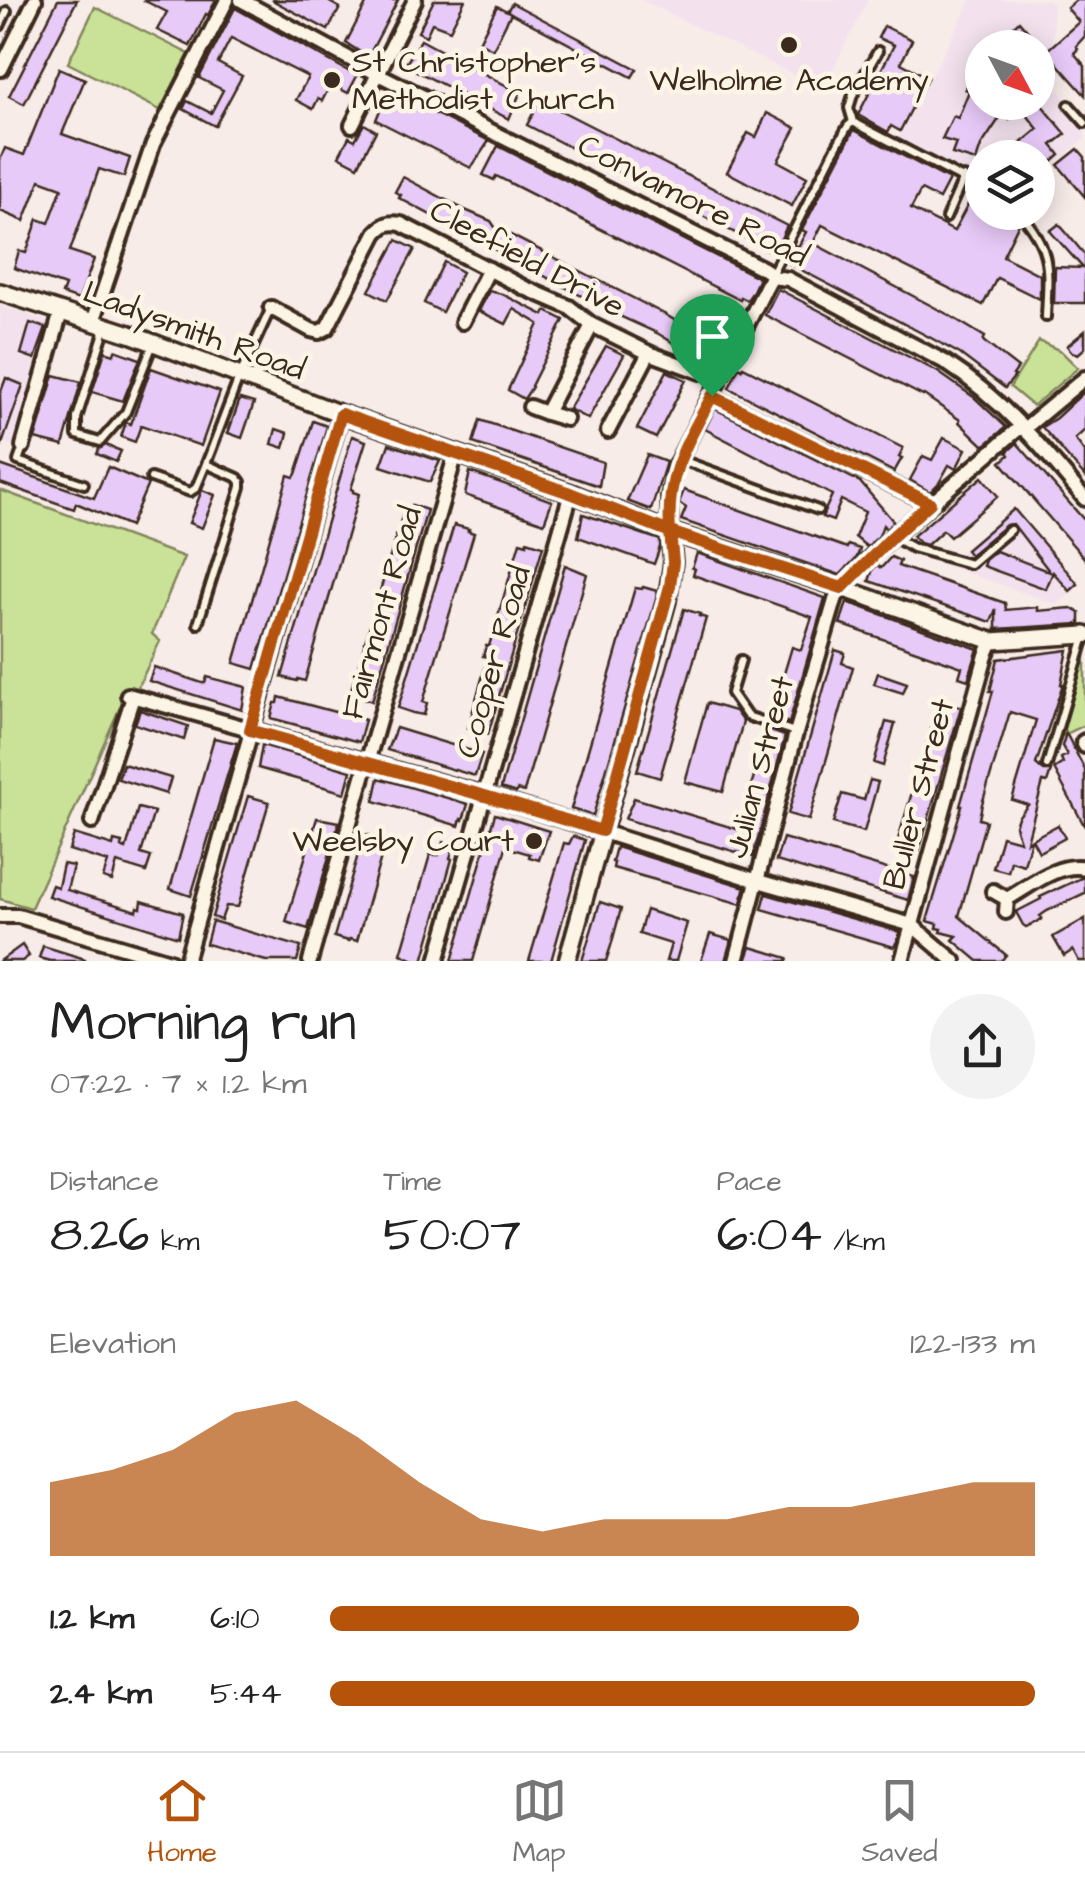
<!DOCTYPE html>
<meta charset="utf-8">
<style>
:root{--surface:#fff;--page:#f2f2f2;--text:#222;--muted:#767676;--line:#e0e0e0;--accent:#b45309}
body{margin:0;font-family:"Architects Daughter",sans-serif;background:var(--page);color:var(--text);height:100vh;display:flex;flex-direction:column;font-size:38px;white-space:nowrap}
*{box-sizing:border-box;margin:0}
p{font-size:32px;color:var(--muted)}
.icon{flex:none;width:55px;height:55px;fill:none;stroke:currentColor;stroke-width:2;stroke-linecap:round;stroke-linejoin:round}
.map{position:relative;height:961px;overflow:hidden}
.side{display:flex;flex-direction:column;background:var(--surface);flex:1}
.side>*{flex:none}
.needle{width:65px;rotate:131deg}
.fabs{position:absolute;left:965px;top:30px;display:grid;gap:20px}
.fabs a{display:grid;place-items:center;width:90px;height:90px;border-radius:50%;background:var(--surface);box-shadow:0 5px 25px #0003;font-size:50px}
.pin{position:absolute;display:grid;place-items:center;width:85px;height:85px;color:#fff;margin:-102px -42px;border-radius:50% 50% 50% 0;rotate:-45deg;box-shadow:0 0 10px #0007}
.pin .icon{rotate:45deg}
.round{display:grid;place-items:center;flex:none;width:105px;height:105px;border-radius:52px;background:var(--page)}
.summary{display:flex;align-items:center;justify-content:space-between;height:170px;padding:0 50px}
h1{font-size:55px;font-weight:600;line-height:75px}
.metrics{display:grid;grid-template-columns:repeat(3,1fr);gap:15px;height:170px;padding:10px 50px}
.metrics div{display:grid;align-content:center}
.metrics b{font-size:50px;font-weight:600}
.metrics small{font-size:28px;font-weight:400}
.metrics p{font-size:28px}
.chart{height:280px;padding:20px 50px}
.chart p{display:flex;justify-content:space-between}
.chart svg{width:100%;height:180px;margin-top:10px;fill:var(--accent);opacity:.7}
ul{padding:0 50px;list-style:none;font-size:32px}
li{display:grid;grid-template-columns:160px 120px 1fr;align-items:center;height:75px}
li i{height:25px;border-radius:12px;background:var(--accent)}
.tab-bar{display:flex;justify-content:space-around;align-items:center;height:140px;border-top:2px solid var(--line);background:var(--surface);font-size:28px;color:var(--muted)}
.tab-bar a{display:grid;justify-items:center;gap:5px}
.tab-bar .current{color:var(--accent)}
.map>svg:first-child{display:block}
.built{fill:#f3e2ee;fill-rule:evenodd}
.green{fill:#cae298;stroke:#82865b;stroke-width:2.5}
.building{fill:#e8caf8;stroke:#3b2a1e;stroke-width:2.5}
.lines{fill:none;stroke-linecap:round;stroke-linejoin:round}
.service-casing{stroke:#3b2a1e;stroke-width:14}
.minor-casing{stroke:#3b2a1e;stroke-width:20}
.tertiary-casing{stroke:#3b2a1e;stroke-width:22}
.service{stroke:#fcf5e5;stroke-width:6}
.minor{stroke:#fcf5e5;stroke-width:12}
.tertiary{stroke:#fcf5e5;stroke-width:15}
.route-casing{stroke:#fff;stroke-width:20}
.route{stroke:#b45309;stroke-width:12}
.poi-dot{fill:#3b2a1e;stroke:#fcf5e5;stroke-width:4}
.labels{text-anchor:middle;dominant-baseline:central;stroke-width:9;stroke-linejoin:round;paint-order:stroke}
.poi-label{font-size:32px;fill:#3b2a1e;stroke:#fcf5e5;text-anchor:start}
.street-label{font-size:32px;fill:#3b2a1e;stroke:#fcf5e5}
</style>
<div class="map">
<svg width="1085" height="961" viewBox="0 0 1085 961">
<rect width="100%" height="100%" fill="#f8ece9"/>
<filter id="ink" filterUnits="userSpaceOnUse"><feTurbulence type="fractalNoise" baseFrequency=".01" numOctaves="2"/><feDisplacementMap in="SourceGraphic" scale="20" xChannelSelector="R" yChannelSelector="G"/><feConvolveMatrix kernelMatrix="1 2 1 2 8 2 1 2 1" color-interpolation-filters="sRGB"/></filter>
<g filter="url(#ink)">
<!-- built -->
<g class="built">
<polygon points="641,0 868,0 823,89"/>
<path d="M971,0H1047L1053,4V83L1085,121V138L1038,178V158H982V184L898,139ZM982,48H1038V102H982Z"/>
<polygon points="0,305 54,323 17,447 0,442"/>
<polygon points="1014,507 1081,585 1057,605 937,562 946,552 957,555"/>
</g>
<!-- green -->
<g class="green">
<polygon points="95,7 189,54 160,110 68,63"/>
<polygon points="1039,341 1061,351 1078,368 1033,406 1010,387"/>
<polygon points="0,490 184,557 152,634 160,641 136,691 128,689 31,908 0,899"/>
<polygon points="1085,652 1085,725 1062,736"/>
</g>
<!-- building -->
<g class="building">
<polygon points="58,0 77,0 24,104 9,96"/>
<polygon points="143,0 216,0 208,15 206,14 190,46 157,30 167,12"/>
<polygon points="272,0 326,0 340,8 328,30"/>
<polygon points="368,0 398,0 368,57 346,43"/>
<polygon points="434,0 465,0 450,30 432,23 426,36 418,32"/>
<polygon points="1076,0 1085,0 1085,36 1076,46 1078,49 1074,53 1085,66 1085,95 1046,51 1079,22 1067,8"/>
<polygon points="512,3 637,69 632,77 507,11"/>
<polygon points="497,6 511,13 493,49 479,42"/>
<polygon points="235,8 357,76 348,93 331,84 322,101 318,99 313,109 296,100 308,77 231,38 218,63 242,76 215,126 183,109 187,101 211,113 223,90 199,78"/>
<polygon points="1019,21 1042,48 989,48 1006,34"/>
<polygon points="884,26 912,40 901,63 928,77 900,131 891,126 888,132 858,115 894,45 878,38"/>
<polygon points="421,40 520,93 509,119 405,65"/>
<polygon points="982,62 982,102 1020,102 1009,119 1001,116 981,146 976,161 952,154 956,143 942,139 953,116 958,118 969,91 965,89"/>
<polygon points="59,68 85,79 62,134 130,158 124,177 99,169 70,251 94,259 79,300 62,294 65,286 14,268 19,251 26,253 38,219 49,223 62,188 40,180 24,221 0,211 0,160 5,148 24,155"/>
<polygon points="388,90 489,141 471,168 376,120"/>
<polygon points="540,100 787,226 774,253 527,125"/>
<polygon points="1041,104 1066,134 1052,145 1060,155 1049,165 1043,158 1038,163 1038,158 1003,158 1038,129 1027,115"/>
<polygon points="767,113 796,128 778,161 807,177 792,206 727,172 748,133 756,137"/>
<polygon points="364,124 376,131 358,166 339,156 349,137 355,140"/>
<polygon points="854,130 949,180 939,199 921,190 911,209 954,231 973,195 982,200 982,212 1008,212 1019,223 1003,256 1040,275 1040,299 997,278 983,305 822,225 813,243 947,314 985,337 983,341 1018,368 1013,375 1015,376 1005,388 960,354 931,338 786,262 794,245 798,247 806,232 802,230"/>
<polygon points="498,146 759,278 752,293 747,300 741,297 740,300 496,176 494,180 483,175"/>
<polygon points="1078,149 1085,157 1085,197 1058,165"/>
<polygon points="403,177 465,210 491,221 495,227 666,315 701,336 708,338 710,335 722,341 714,358 701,351 699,356 692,354 657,333 617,315 399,198 401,195 395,192"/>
<polygon points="1059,224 1085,255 1085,303 1054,303 1055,267 1083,268 1050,231"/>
<polygon points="397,240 415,249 387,300 369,291"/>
<polygon points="444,262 462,272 442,312 424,303"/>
<polygon points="778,289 938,372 975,398 1006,427 984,446 959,422 960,420 924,395 923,396 765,315"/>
<polygon points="489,291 502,294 544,315 546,311 564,320 531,386 532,387 524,399 508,390 539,324 514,309 506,324 479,311"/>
<polygon points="30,323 46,328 35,359 21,354"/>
<polygon points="1085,331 1085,348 1078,354 1072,352 1067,346"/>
<polygon points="606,346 624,355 588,419 569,409"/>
<polygon points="115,350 140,359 123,401 92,392 105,351 114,354"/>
<polygon points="739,367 742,369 743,367 903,448 899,457 902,458 894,472 729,388"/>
<polygon points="151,368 220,392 201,446 141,425 135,442 121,437 126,422 131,424"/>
<polygon points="667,371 686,380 656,438 637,429"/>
<polygon points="54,375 81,382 63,446 35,439"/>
<polygon points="6,378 23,385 1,447 0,394"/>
<polygon points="1085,391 1085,430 1075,439 1085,452 1085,477 1042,427 1056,418"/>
<polygon points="240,399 254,403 242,438 228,433"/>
<polygon points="715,409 860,482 894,522 886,529 883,525 879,536 867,547 855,537 865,512 841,500 833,521 822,517 832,495 705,429"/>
<polygon points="480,420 603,462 599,486 473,443"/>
<polygon points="313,421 327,426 255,669 234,663 288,475 294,477 296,474"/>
<polygon points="276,429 288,433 284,448 272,444"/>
<polygon points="352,436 366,441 351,489 353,490 353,492 359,494 305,681 298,679 297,681 282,677"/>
<polygon points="944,438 966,449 956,469 949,465 939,483 930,492 910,480 923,456 932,460"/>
<polygon points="1017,443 1085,521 1085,559 1001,462 1009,455 1007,452"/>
<polygon points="389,444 440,461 430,482 381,466"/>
<polygon points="106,445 121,451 116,462 97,454 99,449"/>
<polygon points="647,455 666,462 651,510 627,501"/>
<polygon points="0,465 94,498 108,467 148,484 130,526 76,503 74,509 0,483"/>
<polygon points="470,472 552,501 544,523 465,495"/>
<polygon points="982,477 998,496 950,537 943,530 927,545 920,543 913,536"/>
<polygon points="202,490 215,495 202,528 189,523"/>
<polygon points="684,490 847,548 848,545 860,549 857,557 840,575 681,520 686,508 679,503"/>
<polygon points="412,505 427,510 372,701 350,693 405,506 411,508"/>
<polygon points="1014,509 1078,584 1070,591 1053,572 1046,589 983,566 985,560 996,551 1050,572 1013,524 1006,525 970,555 966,550"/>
<polygon points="583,514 660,540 660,547 654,564 578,537"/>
<polygon points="454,525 469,529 468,531 474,533 423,702 427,703 424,715 413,713 398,708"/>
<polygon points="527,541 543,546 488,734 468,728 488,657 483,656 486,646 489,646 520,542 527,544"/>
<polygon points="697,553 825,598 789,723 771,717 792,647 801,650 812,617 693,575 695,569 692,568"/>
<polygon points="891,557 900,561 898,566 1005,603 1006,610 1038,607 1038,611 1071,608 1080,613 1080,624 996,629 996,609 991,622 869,581 873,569 877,565 881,568"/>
<polygon points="565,565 587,574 524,792 517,790 516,793 501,788"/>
<polygon points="643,587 657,591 656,599 593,816 571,809 635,588 642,589"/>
<polygon points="847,602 978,649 968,680 959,677 962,667 840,624"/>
<polygon points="684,609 700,614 699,616 706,618 660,778 637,771"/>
<polygon points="835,650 845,653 842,663 853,667 809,820 788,814"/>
<polygon points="1068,650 1061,684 1063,684 1036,764 1044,771 1051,771 1047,783 1043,782 1034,815 1027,842 1031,840 1024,865 1011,861 1008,872 993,868 1002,836 1020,841 1015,826 1018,817 1028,805 1012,800 1036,720 1010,712 982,804 979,819 986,821 959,916 1006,955 1001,961 978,961 953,940 957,936 941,932 942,929 937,928 938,924 927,921 962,806 960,806 993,691 990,691 998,659"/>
<polygon points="154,667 202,683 205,683 207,677 246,687 242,710 149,681"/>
<polygon points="878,673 907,683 903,693 874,684"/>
<polygon points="279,697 365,720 359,742 271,718 275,703 278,703"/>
<polygon points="939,701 961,707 919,851 897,843"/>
<polygon points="707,703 735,711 743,722 723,792 685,782"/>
<polygon points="140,710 188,726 184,740 135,724"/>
<polygon points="886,722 895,724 883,766 874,763"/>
<polygon points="396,728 482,754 475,776 387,750"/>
<polygon points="768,730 785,736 753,857 625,819 634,798 750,833 758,805 747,799"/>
<polygon points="1066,733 1085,770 1085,827 1054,769 1063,763 1061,758 1067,755 1062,746"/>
<polygon points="214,738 237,743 191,896 170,889"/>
<polygon points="262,745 351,771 345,793 258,768"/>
<polygon points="123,764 171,778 166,794 118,779"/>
<polygon points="379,778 468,804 463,820 461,819 459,826 374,801"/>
<polygon points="870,780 878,782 864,832 833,823 842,794 864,800"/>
<polygon points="248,796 269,802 238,907 226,906 221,920 212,917"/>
<polygon points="138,808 154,812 141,854 151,857 146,872 117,863 112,881 103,878 108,862 69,850 74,834 113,846 114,841 122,843 121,847 126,849"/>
<polygon points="495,814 549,831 539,860 529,857 530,854 506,847 473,961 452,961"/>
<polygon points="317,818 339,822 308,929 286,922"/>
<polygon points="1058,825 1065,838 1039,852 1032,839"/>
<polygon points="364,834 379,838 378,841 385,843 357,941 350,939 349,941 334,937"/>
<polygon points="573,836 585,840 551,961 529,961 564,843 569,844"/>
<polygon points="783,838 914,877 908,900 776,861"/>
<polygon points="443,842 454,845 450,858 452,859 423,961 416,961 401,954 430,855 439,855"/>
<polygon points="616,847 745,887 741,904 613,868 614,863 612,862"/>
<polygon points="63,864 73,866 67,890 137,911 138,907 141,908 142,901 183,913 178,937 48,896 52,885 58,887"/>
<polygon points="1081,878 1085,878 1085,893 1047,911 1040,916 1042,919 1026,927 1023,925 1016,912 1041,899 1040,897"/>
<polygon points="766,894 900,932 898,939 894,947 762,909"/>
<polygon points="600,902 621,909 611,946 606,961 582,961"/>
<polygon points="646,910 687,923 676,961 666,961 671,944 639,934"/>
<polygon points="1085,919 1085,961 1079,961 1073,950 1064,956 1053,937"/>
<polygon points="212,921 301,947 297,961 266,961 206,944"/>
<polygon points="710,934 731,940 725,961 701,961"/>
<polygon points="22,945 29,956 22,961 0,961"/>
<polygon points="43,946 85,959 85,961 50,961 39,958"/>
<polygon points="751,947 788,958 787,961 746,961"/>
</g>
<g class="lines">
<defs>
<g id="service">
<polyline points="0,26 7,11"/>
<polyline points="1069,105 1085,123"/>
<polyline points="853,122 849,108 853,95 878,51"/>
<path d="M1019,212C1053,250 1048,270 1046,317"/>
<polyline points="946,218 964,177"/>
<polyline points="771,275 834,151 848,126 853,122 982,189"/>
<polyline points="105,329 77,418 77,435 100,442 126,412 153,344"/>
<polyline points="23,447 18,461 84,484"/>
<polyline points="679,459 818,510"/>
<polyline points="151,478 190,492 196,488 206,464"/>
<polyline points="893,537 913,548 970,564 1010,530"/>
<polyline points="198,624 241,487 241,482 238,478 206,464 240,375 271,308"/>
<polyline points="741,660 731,693 747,716 795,732"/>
<polyline points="1047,765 1085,636"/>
</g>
<g id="minor">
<path d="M241,0L378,74L764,269L770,273L771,277L788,279L945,362C1001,398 1043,448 1085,499"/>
<polyline points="1,69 35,0"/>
<polyline points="352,125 415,0"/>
<path d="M271,308L311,330L319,332L327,328L376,233C384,224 389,222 401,224L525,288L569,307L592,325L649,353L700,372"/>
<polyline points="93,322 153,144 227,0"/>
<polyline points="462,322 489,269"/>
<polyline points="711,396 930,503"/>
<polyline points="530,407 546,413 592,325"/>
<polyline points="546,413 566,419"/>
<polyline points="608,431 649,353"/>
<polyline points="23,446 61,312"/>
<polyline points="670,532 669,497 675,467 771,277"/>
<polyline points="128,695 485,795 758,881 912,925 954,961"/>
<polyline points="1085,741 1083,742 1085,746"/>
<polyline points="92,822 133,697"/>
<polyline points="993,891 1007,899 1006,912"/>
<path d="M1007,899C1030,886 1058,862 1085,868"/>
<polyline points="0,916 18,916 170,961"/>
<polyline points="186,961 341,414"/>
<polyline points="310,961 456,453"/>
<polyline points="437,961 571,493"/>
<polyline points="736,961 796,733 836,597 855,572 892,537 1017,430 1025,428 1085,378"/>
<polyline points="902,961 986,655 992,641"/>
</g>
<g id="tertiary">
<polyline points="0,292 130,334 341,414 571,493 670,532 842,588 992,641 1085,635"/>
<polyline points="567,961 667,601 673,562 670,532"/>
</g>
</defs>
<!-- service casing -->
<use href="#service" class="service-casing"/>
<!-- minor casing -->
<use href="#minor" class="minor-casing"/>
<!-- tertiary casing -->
<use href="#tertiary" class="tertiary-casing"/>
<!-- service -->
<use href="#service" class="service"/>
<!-- minor -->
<use href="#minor" class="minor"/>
<!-- tertiary -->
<use href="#tertiary" class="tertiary"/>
</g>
</g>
<g class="lines" filter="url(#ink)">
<defs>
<path id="route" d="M712,396C685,447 666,473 670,532L570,493L341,414L250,730L485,796L602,831L670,586L673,562L670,532L842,588L892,537L930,503L712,396"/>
</defs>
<!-- route casing -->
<use href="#route" class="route-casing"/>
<!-- route -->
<use href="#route" class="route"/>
</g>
<!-- markers -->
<g class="poi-dot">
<circle cx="789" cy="45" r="10"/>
<circle cx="332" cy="80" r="10"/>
<circle cx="534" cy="841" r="10"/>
</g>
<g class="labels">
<!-- poi labels -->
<g class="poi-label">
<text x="352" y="62">St Christopher's<tspan x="352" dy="37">Methodist Church</tspan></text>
<text x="789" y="80" text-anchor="middle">Welholme Academy</text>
<text x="514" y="841" text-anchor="end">Weelsby Court</text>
</g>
<!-- street labels -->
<g class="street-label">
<text transform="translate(693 201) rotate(27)">Convamore Road</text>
<text transform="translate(527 259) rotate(28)">Cleefield Drive</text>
<text transform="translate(194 331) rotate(20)">Ladysmith Road</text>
<text transform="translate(382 613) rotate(-74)">Fairmont Road</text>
<text transform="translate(494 662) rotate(-74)">Cooper Road</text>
<text transform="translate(760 767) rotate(-75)">Julian Street</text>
<text transform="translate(919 794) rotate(-75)">Buller Street</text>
</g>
</g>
</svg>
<div class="fabs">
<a><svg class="needle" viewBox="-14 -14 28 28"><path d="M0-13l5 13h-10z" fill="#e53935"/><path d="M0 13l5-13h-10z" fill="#767676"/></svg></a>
<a><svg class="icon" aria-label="layers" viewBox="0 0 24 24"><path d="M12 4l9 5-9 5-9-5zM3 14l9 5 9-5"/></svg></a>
</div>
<div class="pin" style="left:712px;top:396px;background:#1e9e55"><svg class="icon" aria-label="arrive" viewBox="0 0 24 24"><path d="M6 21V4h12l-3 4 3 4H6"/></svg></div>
</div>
<section class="side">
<div class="summary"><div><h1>Morning run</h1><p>07:22 · 7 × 1.2 km</p></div><a class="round"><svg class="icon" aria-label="share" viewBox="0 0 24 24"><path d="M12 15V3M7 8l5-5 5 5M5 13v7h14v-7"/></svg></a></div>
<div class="metrics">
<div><p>Distance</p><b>8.26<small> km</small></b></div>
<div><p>Time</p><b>50:07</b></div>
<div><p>Pace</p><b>6:04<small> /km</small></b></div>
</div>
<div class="chart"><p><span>Elevation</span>122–133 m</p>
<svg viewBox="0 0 160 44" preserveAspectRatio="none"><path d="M0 44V26L10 23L20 18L30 9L40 6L50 15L60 26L70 35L80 38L90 35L100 35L110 35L120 32L130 32L140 29L150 26L160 26V44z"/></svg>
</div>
<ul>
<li><b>1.2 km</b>6:10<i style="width:75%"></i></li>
<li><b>2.4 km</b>5:44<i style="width:100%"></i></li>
</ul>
</section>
<nav class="tab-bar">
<a class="current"><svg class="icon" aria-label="home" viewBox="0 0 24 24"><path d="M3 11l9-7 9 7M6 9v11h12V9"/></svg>Home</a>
<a><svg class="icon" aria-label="map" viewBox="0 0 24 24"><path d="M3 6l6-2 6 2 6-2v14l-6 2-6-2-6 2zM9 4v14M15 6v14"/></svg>Map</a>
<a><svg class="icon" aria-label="saved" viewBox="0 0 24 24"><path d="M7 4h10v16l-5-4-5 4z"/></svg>Saved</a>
</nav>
